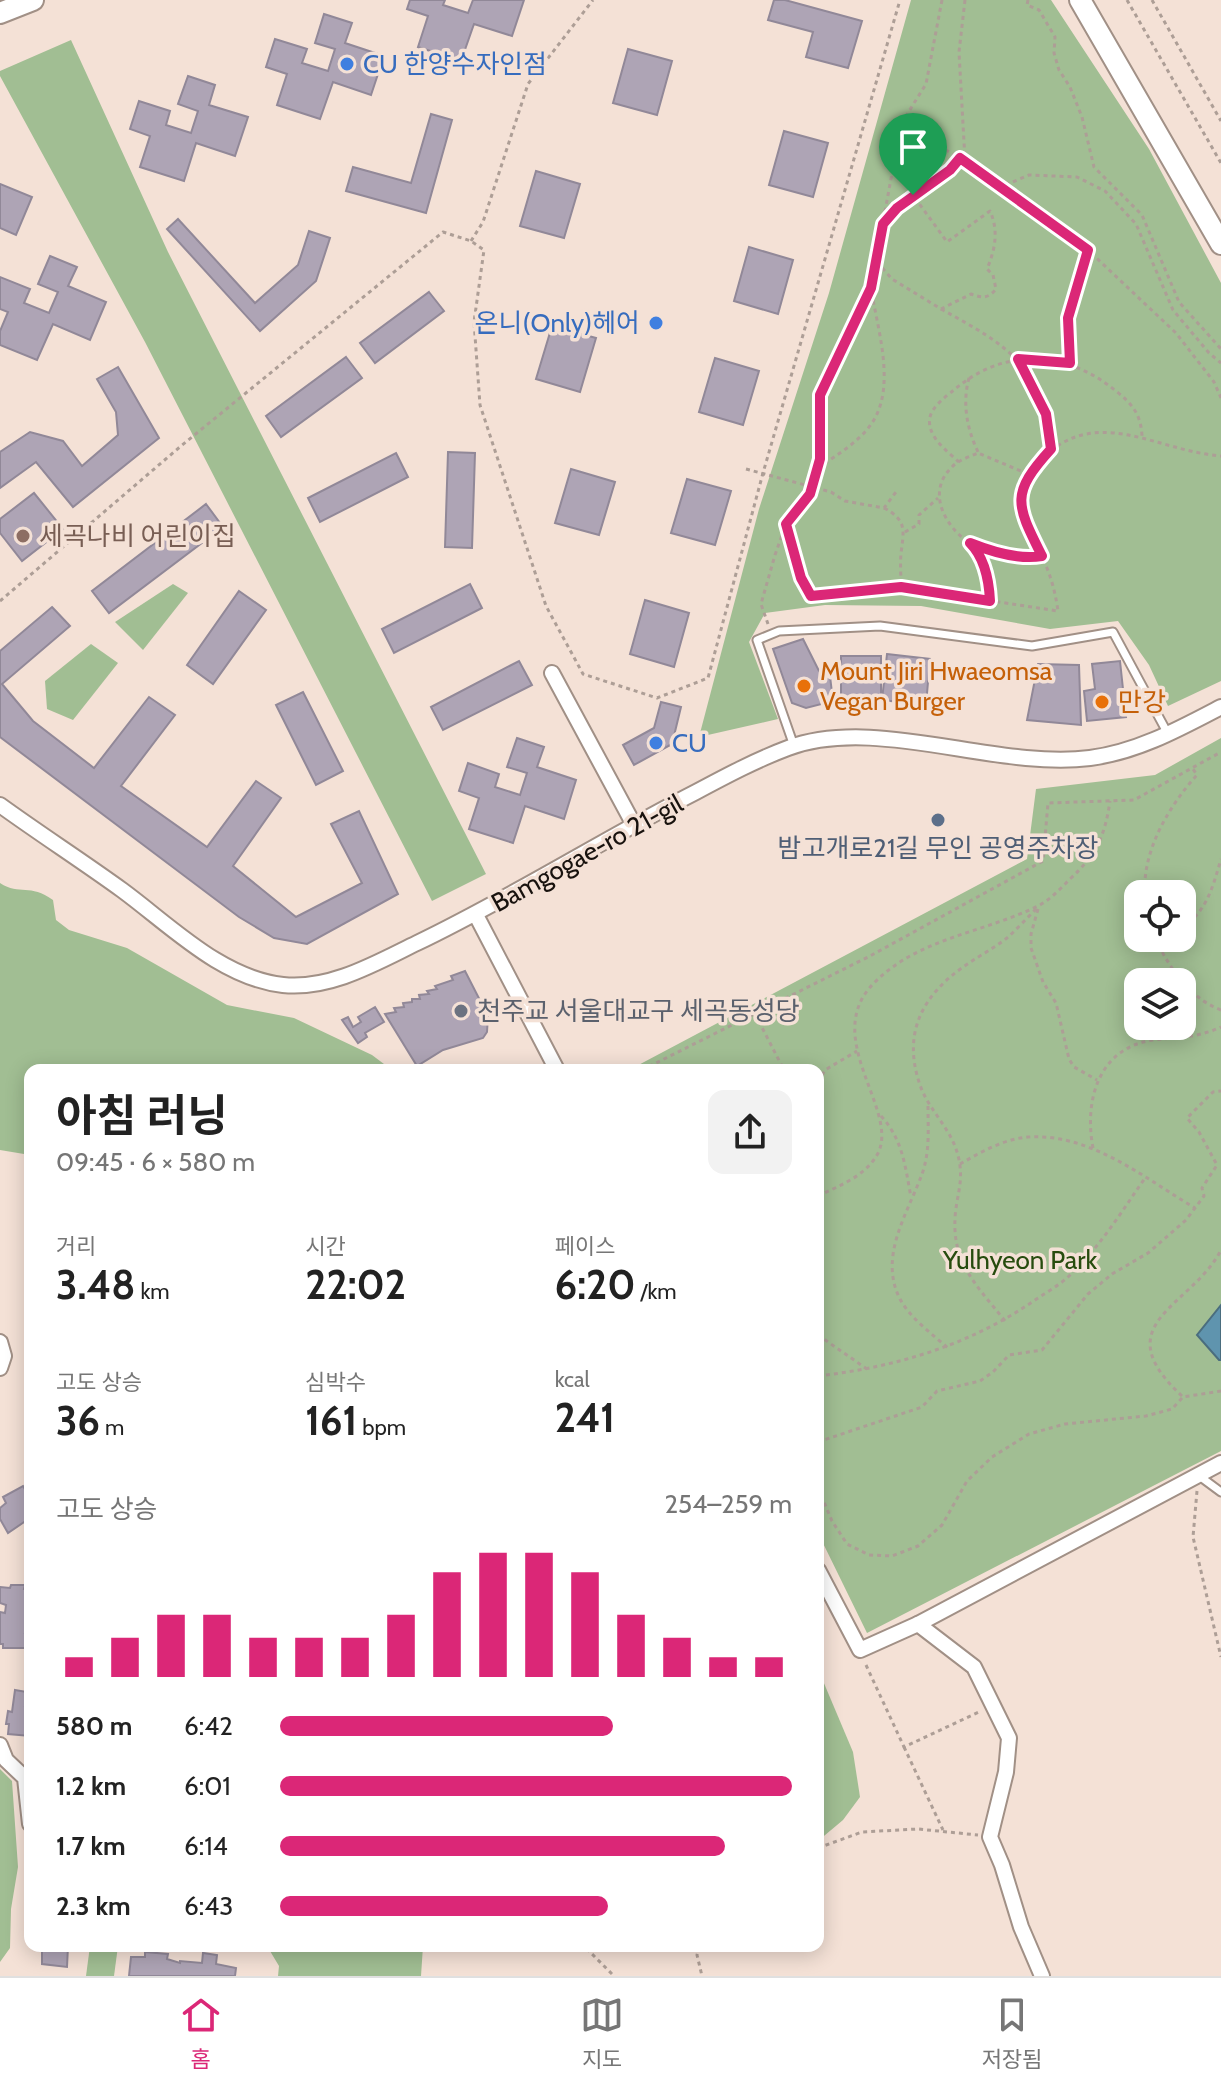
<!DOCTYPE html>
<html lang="ko">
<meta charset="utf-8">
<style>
:root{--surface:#fff;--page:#f2f2f2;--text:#222;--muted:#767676;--line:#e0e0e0;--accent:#db2777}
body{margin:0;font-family:Cabin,"Noto Sans KR",sans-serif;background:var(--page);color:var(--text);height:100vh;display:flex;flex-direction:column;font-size:30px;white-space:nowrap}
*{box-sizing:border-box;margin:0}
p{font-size:26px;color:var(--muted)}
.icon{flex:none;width:44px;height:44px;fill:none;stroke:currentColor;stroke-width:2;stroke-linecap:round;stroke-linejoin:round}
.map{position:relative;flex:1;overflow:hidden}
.panel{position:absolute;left:24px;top:1064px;width:800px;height:888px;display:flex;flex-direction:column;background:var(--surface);border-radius:16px;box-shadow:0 4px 20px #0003}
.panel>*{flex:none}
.buttons{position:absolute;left:1124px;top:880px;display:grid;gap:16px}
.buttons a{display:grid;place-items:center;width:72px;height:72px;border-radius:16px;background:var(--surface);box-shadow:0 4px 20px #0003;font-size:40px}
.pin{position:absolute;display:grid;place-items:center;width:68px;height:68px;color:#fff;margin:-82px -34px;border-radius:50% 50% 50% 0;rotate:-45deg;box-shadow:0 0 8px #0007}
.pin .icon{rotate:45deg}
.round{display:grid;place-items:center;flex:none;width:84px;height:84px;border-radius:16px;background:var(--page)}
.overview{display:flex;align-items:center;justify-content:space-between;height:136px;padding:0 32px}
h1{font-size:44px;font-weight:700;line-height:60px}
.stats{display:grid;grid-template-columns:repeat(3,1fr);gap:12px;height:136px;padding:8px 32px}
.stats div{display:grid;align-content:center}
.stats b{font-size:40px;font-weight:700}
.stats small{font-size:22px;font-weight:400}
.stats p{font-size:22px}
.chart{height:224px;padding:16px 32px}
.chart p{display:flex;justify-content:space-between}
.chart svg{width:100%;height:144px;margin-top:8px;stroke:var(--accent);stroke-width:6}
ul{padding:0 32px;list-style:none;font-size:26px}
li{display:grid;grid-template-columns:128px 96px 1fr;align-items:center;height:60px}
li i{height:20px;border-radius:10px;background:var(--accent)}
.tabs{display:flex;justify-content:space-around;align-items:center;height:112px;border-top:2px solid var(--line);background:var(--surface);font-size:22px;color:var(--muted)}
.tabs a{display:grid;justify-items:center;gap:4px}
.tabs .active{color:var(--accent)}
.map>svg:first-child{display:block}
.green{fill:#a1be93;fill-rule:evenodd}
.water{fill:#5f94ae;stroke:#4a6d7e;stroke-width:2}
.building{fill:#aea4b5;stroke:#918898;stroke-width:2}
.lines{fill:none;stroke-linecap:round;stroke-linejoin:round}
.lane-casing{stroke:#a19086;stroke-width:11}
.street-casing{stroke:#a19086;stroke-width:18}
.secondary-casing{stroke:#a19086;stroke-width:24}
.path{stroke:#ad9e96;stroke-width:3;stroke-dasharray:4 4;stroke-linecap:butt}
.lane{stroke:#fff;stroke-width:7}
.street{stroke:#fff;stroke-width:14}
.secondary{stroke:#fff;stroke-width:20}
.route-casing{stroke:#fff;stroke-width:16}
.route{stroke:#db2777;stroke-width:10}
.shop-dot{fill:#3f7fe0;stroke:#f4e1d6;stroke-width:3}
.education-dot{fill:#8d6e63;stroke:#f4e1d6;stroke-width:3}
.food-dot{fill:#e8710a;stroke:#f4e1d6;stroke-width:3}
.service-dot{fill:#5c6f8a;stroke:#f4e1d6;stroke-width:3}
.worship-dot{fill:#6b7280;stroke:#f4e1d6;stroke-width:3}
.labels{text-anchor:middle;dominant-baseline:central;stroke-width:7;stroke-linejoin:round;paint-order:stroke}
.shop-label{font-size:26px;fill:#366cbe;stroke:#f4e1d6;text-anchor:start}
.education-label{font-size:26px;fill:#785e54;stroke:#f4e1d6;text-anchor:start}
.food-label{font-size:26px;fill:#c56008;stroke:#f4e1d6;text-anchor:start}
.service-label{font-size:26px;fill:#4e5e75;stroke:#f4e1d6}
.street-label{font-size:26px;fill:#18120e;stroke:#f4e1d6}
.worship-label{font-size:26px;fill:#5b616d;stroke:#f4e1d6;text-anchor:start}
.park-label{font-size:26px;fill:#274c0e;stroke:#f4e1d6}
</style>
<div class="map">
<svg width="1221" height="1976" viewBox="0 0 1221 1976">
<rect width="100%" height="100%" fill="#f4e1d6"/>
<!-- green -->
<g class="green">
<polygon points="911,0 1051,0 1149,149 1221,283 1221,681 1168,706 1149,665 1118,621 1050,629 921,606 825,605 765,613 749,642 778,719 699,737 759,509 829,293"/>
<polygon points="71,40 168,252 486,874 432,901 145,342 0,76 0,71"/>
<polygon points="173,584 188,593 143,650 115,622"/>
<polygon points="91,644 118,663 73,720 47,709 45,681"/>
<path d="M1221,738V1451L867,1633L818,1533V1070H629L1027,859L1036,789L1155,775ZM1138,894H1182V938H1138ZM1138,982H1182V1026H1138Z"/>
<path d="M0,883C20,896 30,883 53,900L56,920L69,930L127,948L227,1005L294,1018L372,1055L392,1070H30V1155L0,1150Z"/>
<polygon points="818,1669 853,1752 860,1797 843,1820 818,1841"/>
<polygon points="0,1769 12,1781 18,1867 11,1909 10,1948 0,1962"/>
<polygon points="90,1946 118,1946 114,1976 86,1976"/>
<polygon points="267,1946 423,1946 421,1976 278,1976 279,1966"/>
</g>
<!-- water -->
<polygon class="water" points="1221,1305 1221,1360 1219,1360 1197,1335"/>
<!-- building -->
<g class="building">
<polygon points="410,0 445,0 443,5 468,13 473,0 524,0 512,36 474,24 461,61 418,47 428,16 407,9"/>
<polygon points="774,0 785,0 862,21 848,68 806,57 813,32 768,20"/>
<polygon points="324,14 352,23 345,43 384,56 371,95 333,82 320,119 277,105 287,74 266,67 275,39 307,49 302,63 328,71 335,49 315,43"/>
<polygon points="628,49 672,61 657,115 613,103"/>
<polygon points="188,76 215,85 209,105 248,117 235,156 196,143 184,181 140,167 150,136 130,129 139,101 170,111 166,125 191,133 198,111 178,104"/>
<polygon points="431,114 452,120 426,213 346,191 353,167 411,183"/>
<polygon points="784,131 828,143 813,197 769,185"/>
<polygon points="536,171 580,184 564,238 520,226"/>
<polygon points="0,184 32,197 16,235 0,228"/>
<polygon points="178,219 255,303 298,265 309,231 330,238 316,281 260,331 167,229"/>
<polygon points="749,247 793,260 778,314 734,301"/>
<polygon points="50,256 77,267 68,286 106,302 90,340 53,324 37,360 0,345 0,331 8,312 0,309 0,277 30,289 24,303 49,313 58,292 38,284"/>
<polygon points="429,292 444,311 375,363 360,343"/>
<polygon points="552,326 596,338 580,392 536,379"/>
<polygon points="346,357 362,378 281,437 266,416"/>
<polygon points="715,358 759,371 743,425 699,412"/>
<polygon points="118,367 159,438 73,507 36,462 0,488 0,452 30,432 63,441 82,466 118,435 116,412 97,379"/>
<polygon points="448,452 475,453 472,548 445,547"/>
<polygon points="396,453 408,477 320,522 308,498"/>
<polygon points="571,469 615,482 599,535 555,523"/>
<polygon points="687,479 731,491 715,545 671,533"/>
<polygon points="34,493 63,529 22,561 0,533 0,519"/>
<polygon points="206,504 223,527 109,613 92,591"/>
<polygon points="470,584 482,608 394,653 382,629"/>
<polygon points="239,591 266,610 213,684 187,665"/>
<polygon points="645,600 689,613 674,667 630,654"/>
<polygon points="52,607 70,626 2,684 33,721 94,768 149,697 175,715 121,786 207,847 256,781 281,798 233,866 296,917 362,883 331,824 359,811 398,894 307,944 274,938 239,917 0,737 0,651"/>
<polygon points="803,639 819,671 829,668 833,701 806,708 792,703 773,649"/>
<polygon points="887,654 930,659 926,705 882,700"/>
<polygon points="841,656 881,656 881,698 841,697"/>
<polygon points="519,661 532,685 443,730 431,707"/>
<polygon points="1120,661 1126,717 1087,721 1084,691 1095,689 1092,664"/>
<polygon points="1038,664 1079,665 1081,725 1027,720"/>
<polygon points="303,692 343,771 316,785 276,705"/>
<polygon points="661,702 681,707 672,744 634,765 623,745 654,728"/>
<polygon points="517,738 544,747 537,767 576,780 564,819 525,806 513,843 469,829 479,798 459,791 468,763 499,774 495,787 520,795 527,773 507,767"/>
<polygon points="465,971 488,1016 487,1032 483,1038 443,1050 417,1066 385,1014 396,1012 394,1008 404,1007 403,1003 412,1002 412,999 420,999 419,995 429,994 427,991 437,989 435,986 453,980 451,976"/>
<polygon points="375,1007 384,1022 365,1033 367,1037 358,1043 342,1020 348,1017 353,1027 361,1022 358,1017"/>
<polygon points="23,1486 26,1491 30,1489 30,1518 8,1533 0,1519 0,1508 6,1503 3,1497"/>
<polygon points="11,1585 25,1585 24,1589 30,1590 30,1604 28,1603 27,1608 30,1608 30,1614 25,1633 30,1633 29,1648 3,1648 3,1644 0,1644 0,1612 5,1613 6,1605 0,1603 0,1587 10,1588"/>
<polygon points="15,1690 27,1692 25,1706 30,1706 30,1736 8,1734 9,1724 6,1724 8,1711 12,1712"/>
<polygon points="37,1946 68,1946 67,1967 42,1964 42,1951 36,1950"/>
<polygon points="145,1952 168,1954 167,1959 180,1963 180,1961 202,1963 203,1953 217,1955 216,1964 236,1968 235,1976 129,1976 131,1957 145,1957"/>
</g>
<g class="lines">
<defs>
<g id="lane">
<polyline points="794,746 757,640 779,631 880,626 1032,646 1113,632 1168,734"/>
<polyline points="1198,1475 1221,1492"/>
</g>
<g id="street">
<polyline points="552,673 634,825"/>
<path d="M0,805C40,834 82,861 122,890C171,926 221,978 283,985C330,990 376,963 417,943C513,897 602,840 696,792C726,776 756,760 788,748C876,715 996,770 1090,758C1137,752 1179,729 1221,707"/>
<polyline points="476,915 557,1070"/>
<polyline points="0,1342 4,1356 0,1368"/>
<polyline points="818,1570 860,1650 918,1624 1221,1463"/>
<polyline points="918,1624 974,1667 1009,1738 1006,1772 990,1837 1002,1865 1021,1927 1042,1976"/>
<polyline points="0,1745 6,1760 25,1778 30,1824"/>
</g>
<g id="secondary">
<polyline points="1080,0 1221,244"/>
<polyline points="0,13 33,0"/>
</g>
</defs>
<!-- lane casing -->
<use href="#lane" class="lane-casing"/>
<!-- street casing -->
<use href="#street" class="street-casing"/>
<!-- secondary casing -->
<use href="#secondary" class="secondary-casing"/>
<!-- path -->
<g class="path">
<polyline points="942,0 926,84 901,124 965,161 1001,187 1029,175 1077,177 1105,191 1136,224 1173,310 1209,353 1221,363"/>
<polyline points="965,0 959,52 965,160"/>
<polyline points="1028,0 1027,5 1039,10 1055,37 1054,53 1059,70 1070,87 1082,117 1094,167 1142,215 1179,302 1221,349"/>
<polyline points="1127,0 1221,163"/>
<polyline points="1152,0 1221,121"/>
<polyline points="1001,187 1088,250 1176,333 1214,382 1221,398"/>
<path d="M884,223C906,196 939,184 960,158"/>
<polyline points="471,241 483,222 528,84 593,0"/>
<path d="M877,262L892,279L941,309L971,294C982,298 988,299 996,289L993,275L987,269C995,250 999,231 990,211L947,242L913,195"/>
<path d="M941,309C1010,347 1040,364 1051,447"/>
<polyline points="1070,363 1068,318 1088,250"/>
<path d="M969,378C962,403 967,429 978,452"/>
<path d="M959,462C947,451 926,436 930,417C932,407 946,396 954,390C1004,347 1066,350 1116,391C1132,404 1141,414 1142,436"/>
<path d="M818,468C838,454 863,440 875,418C895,381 877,327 871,288"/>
<polyline points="746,469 831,492 845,501 884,508 896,492"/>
<path d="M1028,474L978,453C969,457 958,460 951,468C927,492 944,525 968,542C980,550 996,551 1010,553C1020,555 1030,559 1040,557"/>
<path d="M884,508C907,520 904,530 901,553C900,564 901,576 901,587L1058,611C1055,590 1050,572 1040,553C1033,539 1023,525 1021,508C1019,491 1026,476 1037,464C1093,401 1155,451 1221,456"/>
<polyline points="786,524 801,578 811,596 901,587"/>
<polyline points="905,532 919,524 919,515 938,498"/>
<path d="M973,546C986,559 989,582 990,601"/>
<polyline points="0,601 181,446 443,232 471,241 484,250 474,322 480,405 546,606 583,674 657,698 708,678 763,473 900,0"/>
<polyline points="768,624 761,604 775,555 786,524 810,494 820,459 820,395 871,288 901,124"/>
<path d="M1145,894C1142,851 1169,806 1197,775L1193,769"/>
<polyline points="1038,909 1031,934 1031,948 1043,982 1056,1003 1069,1059 1074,1067 1097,1080"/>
<path d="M1182,927C1207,912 1213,886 1221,859"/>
<path d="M1155,938C1169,967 1189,998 1221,1010"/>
<polyline points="755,1014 784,1070"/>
<polyline points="642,1070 870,956 1043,861 1048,803 1134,800 1221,752"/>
<polyline points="818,1082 825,1070 857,1051"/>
<path d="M928,1106C928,1129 930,1152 922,1174C908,1213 878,1256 900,1299C910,1318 932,1334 948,1348"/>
<path d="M881,1116C903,1140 905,1166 911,1197"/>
<path d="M1093,1148C1084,1101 1098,1048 1153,1040C1177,1037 1198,1038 1221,1027"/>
<path d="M960,1164C981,1152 1004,1139 1028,1137C1091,1133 1144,1178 1195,1208"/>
<path d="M818,1196C839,1186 865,1176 877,1155C902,1112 819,1038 874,983C918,938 983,933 1038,906C1050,900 1060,889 1070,879C1096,855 1105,836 1110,801"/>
<path d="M1005,1321C975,1283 949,1261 956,1208C958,1194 962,1181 960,1166C956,1131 930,1114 920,1085C902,1033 922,995 966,965C979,956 994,948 1007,938C1017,929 1027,918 1037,908"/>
<polyline points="818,1335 867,1369"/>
<path d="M818,1376C896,1367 970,1345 1035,1300C1047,1292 1060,1285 1070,1275C1100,1247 1122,1211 1145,1178"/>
<path d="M1182,1396C1103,1323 1192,1307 1221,1250"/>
<polyline points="818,1442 922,1407 937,1391 980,1381 993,1372 1009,1355 1042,1350 1088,1294 1112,1274 1148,1253 1186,1220 1204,1196 1202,1188 1217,1165 1199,1132 1187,1118 1213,1092 1221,1091"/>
<polyline points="818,1488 832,1521 847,1544 869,1555 892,1556 918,1546 942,1525 967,1481 992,1457 1029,1434 1065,1424 1146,1416 1172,1409 1183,1397 1221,1391"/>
<polyline points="1197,1491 1193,1537 1221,1657"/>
<polyline points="866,1665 904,1747 979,1712"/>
<polyline points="904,1747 943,1830"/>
<polyline points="818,1848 862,1832 918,1829 978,1835"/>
<polyline points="579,1946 586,1948 614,1976"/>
<polyline points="699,1946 697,1955 702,1976"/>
</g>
<!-- lane -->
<use href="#lane" class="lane"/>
<!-- street -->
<use href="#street" class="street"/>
<!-- secondary -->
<use href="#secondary" class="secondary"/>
</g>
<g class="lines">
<defs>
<path id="route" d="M960,158L1088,250L1068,318L1070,363L1018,359L1046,414L1051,449C1010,494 1016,504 1042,556C1020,560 990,551 970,543C985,558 989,580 990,601L901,587L811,596L801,578L786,524L810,494L820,459V395L871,288L883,224L897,208L950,170Z"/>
</defs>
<!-- route casing -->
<use href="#route" class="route-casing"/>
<!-- route -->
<use href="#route" class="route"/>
</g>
<!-- markers -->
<g class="shop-dot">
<circle cx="347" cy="64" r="8"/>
<circle cx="656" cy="323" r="8"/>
<circle cx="656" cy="743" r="8"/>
</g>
<circle class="education-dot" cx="23" cy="536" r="8"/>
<g class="food-dot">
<circle cx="804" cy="686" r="8"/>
<circle cx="1102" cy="702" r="8"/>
</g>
<circle class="service-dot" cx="938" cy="820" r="8"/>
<circle class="worship-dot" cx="461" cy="1011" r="8"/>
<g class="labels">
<!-- shop labels -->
<g class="shop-label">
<text x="363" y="64">CU 한양수자인점</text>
<text x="640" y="323" text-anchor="end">온니(Only)헤어</text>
<text x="672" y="743">CU</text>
</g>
<!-- education labels -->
<g class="education-label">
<text x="39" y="536">세곡나비 어린이집</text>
</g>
<!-- food labels -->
<g class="food-label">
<text x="820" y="671">Mount Jiri Hwaeomsa<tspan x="820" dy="30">Vegan Burger</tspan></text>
<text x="1118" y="702">만강</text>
</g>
<!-- service labels -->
<g class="service-label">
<text x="938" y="848">밤고개로21길 무인 공영주차장</text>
</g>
<!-- street labels -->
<g class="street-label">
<text transform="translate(587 853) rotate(-29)">Bamgogae-ro 21-gil</text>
</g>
<!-- worship labels -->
<g class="worship-label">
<text x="477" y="1011">천주교 서울대교구 세곡동성당</text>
</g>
<!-- park labels -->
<g class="park-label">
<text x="1020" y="1260">Yulhyeon Park</text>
</g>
</g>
</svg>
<div class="buttons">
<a><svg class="icon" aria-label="locate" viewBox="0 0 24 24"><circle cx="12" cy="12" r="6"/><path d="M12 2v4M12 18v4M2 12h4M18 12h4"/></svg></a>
<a><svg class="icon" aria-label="layers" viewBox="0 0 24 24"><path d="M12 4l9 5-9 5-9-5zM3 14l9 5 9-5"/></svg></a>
</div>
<div class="pin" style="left:913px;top:195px;background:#1e9e55"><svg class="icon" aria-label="arrive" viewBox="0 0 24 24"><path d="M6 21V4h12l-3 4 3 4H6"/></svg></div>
<section class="panel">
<div class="overview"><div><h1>아침 러닝</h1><p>09:45 · 6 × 580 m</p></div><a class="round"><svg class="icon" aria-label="share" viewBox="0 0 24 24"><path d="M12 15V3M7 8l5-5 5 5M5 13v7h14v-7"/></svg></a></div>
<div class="stats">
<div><p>거리</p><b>3.48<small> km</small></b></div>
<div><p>시간</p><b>22:02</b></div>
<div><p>페이스</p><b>6:20<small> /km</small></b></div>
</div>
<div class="stats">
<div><p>고도 상승</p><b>36<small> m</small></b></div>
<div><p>심박수</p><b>161<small> bpm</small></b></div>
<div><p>kcal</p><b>241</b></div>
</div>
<div class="chart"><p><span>고도 상승</span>254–259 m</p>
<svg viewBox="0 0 160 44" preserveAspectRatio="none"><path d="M5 44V38M15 44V32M25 44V25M35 44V25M45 44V32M55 44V32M65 44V32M75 44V25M85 44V12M95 44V6M105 44V6M115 44V12M125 44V25M135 44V32M145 44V38M155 44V38"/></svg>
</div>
<ul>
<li><b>580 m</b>6:42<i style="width:65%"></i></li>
<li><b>1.2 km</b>6:01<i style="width:100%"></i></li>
<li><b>1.7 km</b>6:14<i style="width:87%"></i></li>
<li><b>2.3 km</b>6:43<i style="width:64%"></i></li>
</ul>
</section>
</div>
<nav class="tabs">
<a class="active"><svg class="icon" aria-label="home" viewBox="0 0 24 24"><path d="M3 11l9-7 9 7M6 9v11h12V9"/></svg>홈</a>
<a><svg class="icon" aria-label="map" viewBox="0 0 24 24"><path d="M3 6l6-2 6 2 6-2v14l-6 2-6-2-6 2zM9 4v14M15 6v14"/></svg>지도</a>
<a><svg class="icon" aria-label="saved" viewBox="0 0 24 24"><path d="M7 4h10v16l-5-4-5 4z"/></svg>저장됨</a>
</nav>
